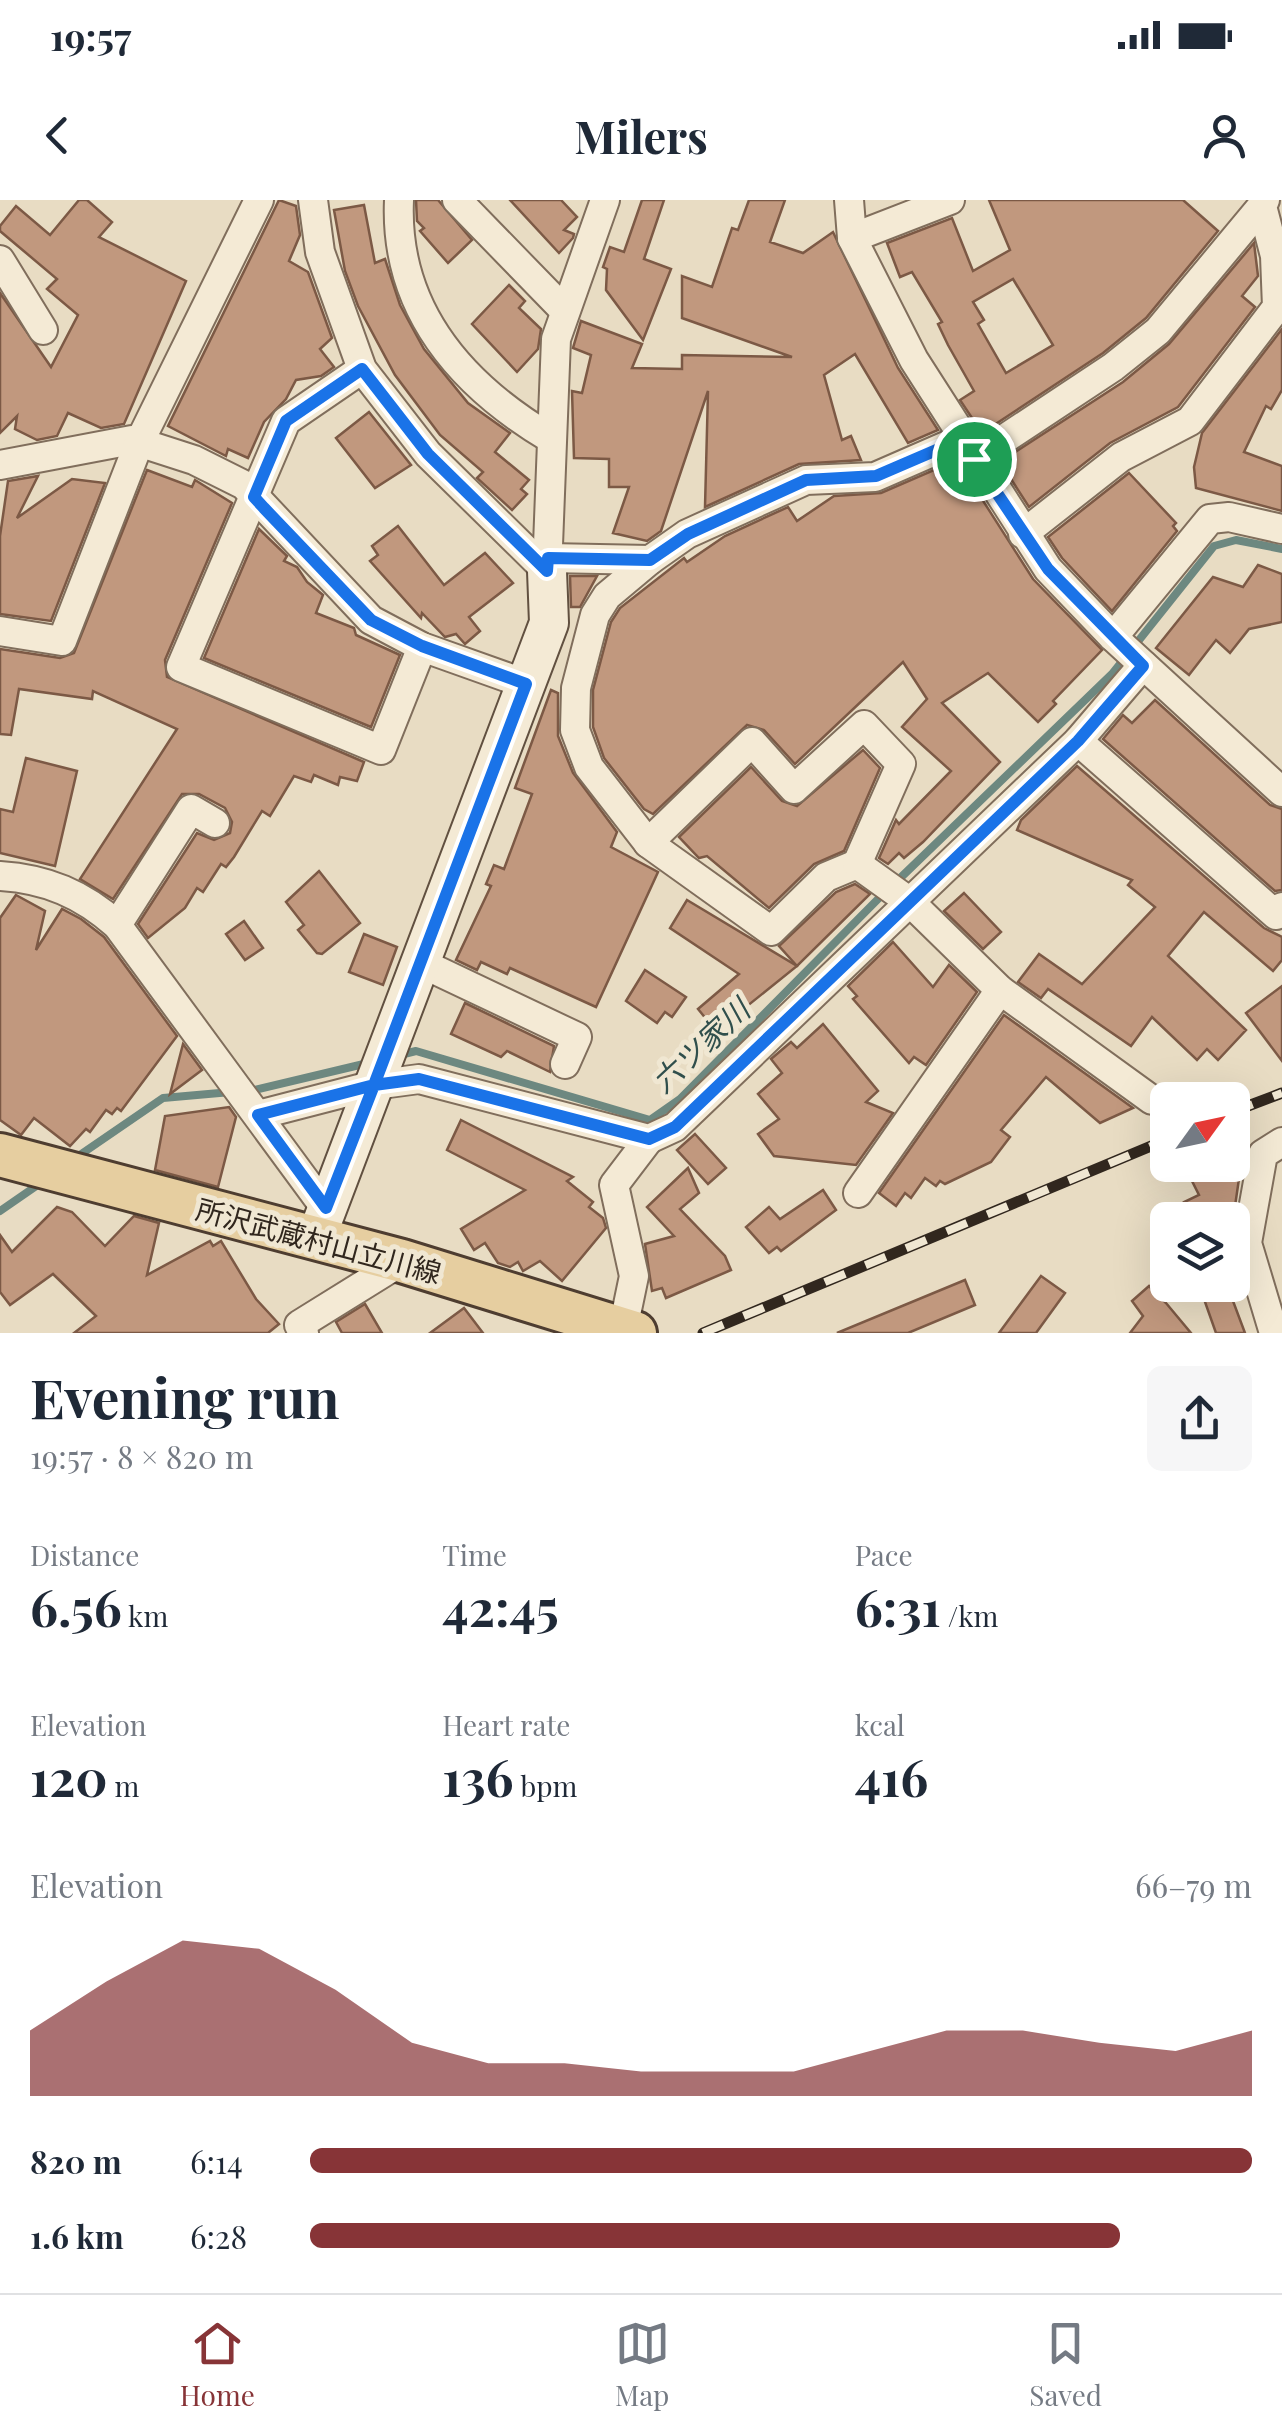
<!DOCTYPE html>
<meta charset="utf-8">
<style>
:root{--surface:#fff;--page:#f6f6f7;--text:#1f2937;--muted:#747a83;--line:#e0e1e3;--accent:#873437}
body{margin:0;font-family:"Playfair Display","Noto Sans JP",serif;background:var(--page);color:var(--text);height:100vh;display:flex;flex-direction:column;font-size:38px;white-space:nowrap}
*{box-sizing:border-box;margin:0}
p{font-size:32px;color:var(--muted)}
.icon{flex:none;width:55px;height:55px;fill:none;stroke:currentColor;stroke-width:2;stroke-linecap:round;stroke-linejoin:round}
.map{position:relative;height:1133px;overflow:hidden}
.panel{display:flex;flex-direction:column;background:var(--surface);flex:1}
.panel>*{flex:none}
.needle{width:65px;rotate:57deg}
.tools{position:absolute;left:1150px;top:882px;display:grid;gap:20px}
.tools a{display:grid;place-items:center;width:100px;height:100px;border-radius:15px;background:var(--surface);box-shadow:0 10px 40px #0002;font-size:50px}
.pin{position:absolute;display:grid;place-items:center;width:85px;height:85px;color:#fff;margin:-42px;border:5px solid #fff;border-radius:50%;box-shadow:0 2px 10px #0007}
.round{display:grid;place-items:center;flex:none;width:105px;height:105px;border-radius:15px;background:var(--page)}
.overview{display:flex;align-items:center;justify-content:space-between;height:170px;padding:0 30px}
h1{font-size:55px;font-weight:700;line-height:75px}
.stats{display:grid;grid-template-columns:repeat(3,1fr);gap:15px;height:170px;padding:10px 30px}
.stats div{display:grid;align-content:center}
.stats b{font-size:50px;font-weight:700}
.stats small{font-size:28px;font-weight:400}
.stats p{font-size:28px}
.chart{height:280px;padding:20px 30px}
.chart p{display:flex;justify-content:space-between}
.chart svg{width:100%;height:180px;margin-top:10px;fill:var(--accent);opacity:.7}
ul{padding:0 30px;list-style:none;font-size:32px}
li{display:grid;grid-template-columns:160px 120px 1fr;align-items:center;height:75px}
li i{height:25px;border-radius:12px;background:var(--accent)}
.status{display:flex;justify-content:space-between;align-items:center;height:70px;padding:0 50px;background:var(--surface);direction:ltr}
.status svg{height:28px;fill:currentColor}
header{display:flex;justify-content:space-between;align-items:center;height:130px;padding:0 30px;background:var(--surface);font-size:45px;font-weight:700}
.tabs{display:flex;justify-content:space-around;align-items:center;height:140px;border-top:2px solid var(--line);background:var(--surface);font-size:28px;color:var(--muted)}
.tabs a{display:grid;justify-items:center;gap:5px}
.tabs .selected{color:var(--accent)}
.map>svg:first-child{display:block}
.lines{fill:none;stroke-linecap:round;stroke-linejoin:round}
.stream{stroke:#6d8880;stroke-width:8}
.building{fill:#c1987e;stroke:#7c5945;stroke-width:2.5;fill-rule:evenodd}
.street-casing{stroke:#806e5c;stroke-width:32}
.secondary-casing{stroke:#615040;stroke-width:42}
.primary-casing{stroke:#4e3d30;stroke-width:48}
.street{stroke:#f4ead5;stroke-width:28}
.secondary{stroke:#f4ead5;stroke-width:38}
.primary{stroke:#e6cea0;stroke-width:42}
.rail-casing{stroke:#31271e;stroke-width:11}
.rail{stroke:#f0e7d2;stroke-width:8;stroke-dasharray:22;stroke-linecap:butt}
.route-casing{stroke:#fff;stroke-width:20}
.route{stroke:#1a73e8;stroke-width:12}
.labels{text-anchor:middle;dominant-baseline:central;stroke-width:10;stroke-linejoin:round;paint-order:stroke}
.street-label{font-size:28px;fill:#31271e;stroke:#f0e7d2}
.water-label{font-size:30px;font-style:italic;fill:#304f4c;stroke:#f0e7d2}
</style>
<div class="status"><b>19:57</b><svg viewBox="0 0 49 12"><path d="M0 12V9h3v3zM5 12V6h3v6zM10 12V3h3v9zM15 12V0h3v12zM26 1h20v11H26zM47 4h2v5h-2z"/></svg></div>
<header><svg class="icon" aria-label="back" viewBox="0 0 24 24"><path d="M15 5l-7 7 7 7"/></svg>Milers<svg class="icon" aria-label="person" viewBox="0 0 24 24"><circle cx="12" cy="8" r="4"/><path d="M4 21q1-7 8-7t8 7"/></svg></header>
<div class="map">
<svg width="1282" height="1133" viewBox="0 0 1282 1133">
<rect width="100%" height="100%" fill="#e8dcc3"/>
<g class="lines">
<!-- stream -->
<g class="stream">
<polyline points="894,684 1112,474 1214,346 1236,340 1282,349"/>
<polyline points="396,856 416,851 650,920 680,899 884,693"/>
<polyline points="250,891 368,863"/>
<polyline points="74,959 163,898 231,892"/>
<polyline points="0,1011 42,982"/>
</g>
</g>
<!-- building -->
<g class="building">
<polygon points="79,0 87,0 112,22 99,37 186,81 124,224 101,228 68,213 57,236 37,240 15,229 17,216 0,233 0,93 51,167 78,115 47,89 57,79 0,31 0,26 16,6 50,35"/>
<polygon points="279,0 296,6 300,35 289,61 308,72 332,138 320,149 334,167 321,176 296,180 286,199 264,222 248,258 228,249 226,256 168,226"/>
<polygon points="416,0 438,0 472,40 448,63 420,31 424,28 417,21"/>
<polygon points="510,0 561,0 577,17 564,30 574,34 573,38 559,53"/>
<polygon points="642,0 664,0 644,59 671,69 643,140 606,90 607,69 603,67 610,47 624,52"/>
<polygon points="749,0 785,0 770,42 803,53 833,32 898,168 938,230 908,243 855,154 824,175 842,240 851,236 861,260 799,264 705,307 708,191 661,331 647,341 613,333 629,287 609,287 609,259 574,258 572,191 582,193 591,155 573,148 581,121 642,144 632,168 682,169 682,155 792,157 682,118 682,76 712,87 732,28 738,30"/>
<path d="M989,0H1183L1218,31L1146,118L1103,153L982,233L960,200L974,191L948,145L938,124L942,122L912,72L900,77L887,43L952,18L973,71L1010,50ZM1013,79L1053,145L1006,173L978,124L984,120L973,102Z"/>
<polygon points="364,5 375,63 385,59 400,105 424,149 468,203 510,233 495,252 529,280 521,289 527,294 512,310 477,278 483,272 440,235 395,175 358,106 345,71 334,10"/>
<polygon points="1254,43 1258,76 1242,96 1255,107 1178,207 1110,243 1029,307 1000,262 1123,182 1169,144"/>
<polygon points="509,85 525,101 519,108 541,129 538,149 517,172 472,124"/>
<polygon points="1282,129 1282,190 1271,209 1266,206 1244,252 1282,266 1282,311 1196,288 1194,267 1202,233"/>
<polygon points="369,212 411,265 375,288 336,238"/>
<polygon points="957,260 1033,379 1102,450 1053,501 1056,504 1038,522 988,473 942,503 1000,562 923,642 904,658 899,653 888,664 879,658 896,620 899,624 951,571 902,527 927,499 903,462 795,564 764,530 747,525 653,614 644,609 604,558 593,527 593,490 611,422 620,408 684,358 687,362 725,336 788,307 797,321 834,296 881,293"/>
<polygon points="147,270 192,287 195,280 232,303 165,460 167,477 364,562 357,581 340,577 338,585 314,575 311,582 294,576 270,616 262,611 234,657 226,667 221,664 203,692 197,688 185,708 148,738 138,724 197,633 214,640 230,633 232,622 225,608 199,594 182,594 113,699 80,679 177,529 93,491 92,499 19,489 11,535 0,534 0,449 60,458 74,453"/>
<polygon points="1129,273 1176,323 1173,326 1177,331 1112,411 1062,358 1048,337"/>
<polygon points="38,276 17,318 72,279 105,283 51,421 0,414 0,336 8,281"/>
<polygon points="398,326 444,385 485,353 513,383 469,417 480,431 465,444 456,434 445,437 422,413 421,418 370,361 378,355 372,346"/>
<polygon points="259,329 287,356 284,361 297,367 307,382 323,395 316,413 354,428 356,435 400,455 371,527 204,458"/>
<polygon points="1258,365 1282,374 1282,422 1249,429 1230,453 1216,440 1189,475 1156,448 1213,377 1243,387"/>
<polygon points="570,376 597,376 580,407 571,407"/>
<polygon points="551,490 558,493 558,536 573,573 617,632 611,647 658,672 596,807 510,768 507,774 481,762 477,770 456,760 491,686 486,684 494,665 504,669 532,594 515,588"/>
<polygon points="1155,500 1270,605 1282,609 1282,690 1275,691 1103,539 1123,515 1132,523"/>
<polygon points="863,550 880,568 844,651 814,664 769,708 707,656 699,658 679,637 751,567 782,601 797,606"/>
<polygon points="26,558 77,571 55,666 0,653 0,609 13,612"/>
<polygon points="1077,566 1264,728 1282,737 1282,760 1273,771 1204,712 1168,756 1246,830 1218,860 1207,849 1197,860 1152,817 1131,846 1048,789 1041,798 1018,782 1039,754 1082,784 1155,707 1128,685 1132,680 1017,630 1021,620"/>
<polygon points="319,671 360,723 322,754 317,753 298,730 304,725 286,702"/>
<polygon points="855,684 870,694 797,766 779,746 836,692"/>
<polygon points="964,693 1001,732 983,749 944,711"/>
<polygon points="16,695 45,711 36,750 62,709 81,719 104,737 177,836 121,911 117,908 112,914 106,910 90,932 86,929 70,946 34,918 21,935 0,920 0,718"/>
<polygon points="687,700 797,766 716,831 698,809 739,774 670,728"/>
<polygon points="244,721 263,748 245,760 226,734"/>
<polygon points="364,734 397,747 383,785 349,772"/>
<polygon points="893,742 933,787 949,765 977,792 926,865 914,857 909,863 853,799 857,796 848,786"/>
<polygon points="645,770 686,797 672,817 665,812 657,823 626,801"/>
<polygon points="1282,786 1282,861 1246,813"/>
<polygon points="465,803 554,846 550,872 507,851 501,857 451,834"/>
<polygon points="1004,815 1133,908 1100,923 1046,877 1001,930 1010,937 991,962 945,984 940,981 936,986 925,978 911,998 905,993 896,1006 879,993"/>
<polygon points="823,824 878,891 866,902 893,913 856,965 774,956 758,934 779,919 758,894 782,873 771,859 791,842 797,848"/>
<polygon points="183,844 202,870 170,894"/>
<polygon points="229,907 236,917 218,987 155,970 165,916"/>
<polygon points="461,920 573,977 567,981 593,1002 589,1007 603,1018 606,1028 562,1081 540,1061 523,1071 518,1062 510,1067 498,1063 485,1043 474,1050 461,1029 525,990 447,950"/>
<polygon points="695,934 726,968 708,984 677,950"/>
<polygon points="1219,965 1241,965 1233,1020 1193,1020 1184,1002 1199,995 1191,979"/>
<polygon points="688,968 699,993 680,1009 725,1056 731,1070 666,1098 662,1088 652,1091 645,1044 674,1036 647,1007"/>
<polygon points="823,990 836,1010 781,1051 777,1047 769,1053 746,1027 769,1007 780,1019"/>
<polygon points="57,1007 72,1012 105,1046 134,1016 159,1023 147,1075 210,1041 213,1046 221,1041 256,1099 279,1124 268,1133 74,1133 96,1116 53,1074 10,1105 0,1092 0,1035 12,1052"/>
<polygon points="1041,1076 1065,1093 1036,1133 999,1133"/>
<polygon points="965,1080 975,1105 908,1133 837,1133"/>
<polygon points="1199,1085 1227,1085 1245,1133 1216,1133"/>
<polygon points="1149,1086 1166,1103 1191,1133 1130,1133 1143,1116 1132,1101"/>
<polygon points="365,1104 382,1133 342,1133 336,1122"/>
<polygon points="464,1108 483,1133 430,1133"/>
</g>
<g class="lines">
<defs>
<g id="street">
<polyline points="313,0 320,52 362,169 428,254 547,371"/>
<path d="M399,0C394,109 461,185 550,238"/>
<polyline points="457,0 564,110"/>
<polyline points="849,0 852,38 914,160 1048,369 1113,437 1282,592"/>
<polyline points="852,38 950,0"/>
<polyline points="0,60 43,130"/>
<polyline points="362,169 286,221 181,467 381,550 422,447"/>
<polyline points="974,259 1113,167 1158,131 1262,6"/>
<polyline points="0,265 132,240 194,260 244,285 371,420 422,447 526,484"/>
<polyline points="1023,334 1121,257 1190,221 1277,107 1275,56 1262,6 1265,0"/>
<polyline points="548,358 650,360 687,334 806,280 875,277 962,239"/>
<polyline points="650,360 607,396 595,415 576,488 575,530 589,567 648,643 771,731 826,677 857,664 910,702 1000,790 1152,900"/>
<polyline points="547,371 556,139 605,0"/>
<polyline points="0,431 62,441 139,243 259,0"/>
<polyline points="1113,437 1210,319 1229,317 1282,329"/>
<polyline points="1078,541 1276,715 1282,707"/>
<polyline points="648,643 752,542 794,589 864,525 901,564 857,664"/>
<path d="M0,676C47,679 82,694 117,725L326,1009"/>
<polyline points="117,725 191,609 215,623"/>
<polyline points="421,763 577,837 565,864"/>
<polyline points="258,915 374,885 419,879 649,939 675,927 1078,541 1143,465"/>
<polyline points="858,993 1000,790"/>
<polyline points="623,1129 634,1076 614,985 649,939"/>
<polyline points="304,1133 299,1125 402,1061"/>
<polyline points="1274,1133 1247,1043 1263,954 1282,942"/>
</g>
<polyline id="secondary" points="316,1038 549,423 547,371"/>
<polyline id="primary" points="0,955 402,1061 635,1133"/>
</defs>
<!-- street casing -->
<use href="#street" class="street-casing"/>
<!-- secondary casing -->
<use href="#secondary" class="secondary-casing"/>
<!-- primary casing -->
<use href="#primary" class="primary-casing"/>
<!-- street -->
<use href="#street" class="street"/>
<!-- secondary -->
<use href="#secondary" class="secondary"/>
<!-- primary -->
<use href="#primary" class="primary"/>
<defs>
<g id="rail">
<polyline points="1232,912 1282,893"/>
<polyline points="703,1133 1168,939"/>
</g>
</defs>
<!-- rail casing -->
<use href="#rail" class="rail-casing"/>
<!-- rail -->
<use href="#rail" class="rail"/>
</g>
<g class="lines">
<defs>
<polyline id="route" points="974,259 962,239 876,276 806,280 688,334 650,360 548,358 547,371 428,254 362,169 286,221 254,297 264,308 371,420 422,446 526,484 374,885 258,915 326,1008 374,885 419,879 649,939 675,927 1078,541 1143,466 1048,369 974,259"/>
</defs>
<!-- route casing -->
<use href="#route" class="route-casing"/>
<!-- route -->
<use href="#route" class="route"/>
</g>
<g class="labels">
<!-- street labels -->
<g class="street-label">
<text transform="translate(319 1040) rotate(15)">所沢武蔵村山立川線</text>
</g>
<!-- water labels -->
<g class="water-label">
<text transform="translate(700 845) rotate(-43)">六ツ家川</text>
</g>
</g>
</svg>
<div class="tools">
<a><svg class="needle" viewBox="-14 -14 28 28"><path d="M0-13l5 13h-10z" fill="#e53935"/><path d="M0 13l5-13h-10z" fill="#747a83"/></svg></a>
<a><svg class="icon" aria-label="layers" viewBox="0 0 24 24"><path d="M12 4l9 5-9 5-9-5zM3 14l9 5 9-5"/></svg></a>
</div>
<div class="pin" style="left:974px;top:259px;background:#1e9e55"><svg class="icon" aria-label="arrive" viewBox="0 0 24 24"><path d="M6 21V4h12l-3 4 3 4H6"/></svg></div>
</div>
<section class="panel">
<div class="overview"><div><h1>Evening run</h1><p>19:57 · 8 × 820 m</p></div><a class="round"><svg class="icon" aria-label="share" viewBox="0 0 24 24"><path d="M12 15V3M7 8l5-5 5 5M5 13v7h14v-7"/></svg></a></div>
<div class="stats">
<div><p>Distance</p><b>6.56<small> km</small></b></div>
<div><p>Time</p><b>42:45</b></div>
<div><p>Pace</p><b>6:31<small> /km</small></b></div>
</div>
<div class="stats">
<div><p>Elevation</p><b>120<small> m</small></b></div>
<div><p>Heart rate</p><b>136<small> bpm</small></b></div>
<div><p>kcal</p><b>416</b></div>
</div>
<div class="chart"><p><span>Elevation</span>66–79 m</p>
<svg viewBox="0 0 160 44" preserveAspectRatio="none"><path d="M0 44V28L10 16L20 6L30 8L40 18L50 31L60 36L70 36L80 38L90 38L100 38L110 33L120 28L130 28L140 31L150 33L160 28V44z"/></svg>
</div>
<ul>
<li><b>820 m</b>6:14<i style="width:100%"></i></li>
<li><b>1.6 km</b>6:28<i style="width:86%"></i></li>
</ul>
</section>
<nav class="tabs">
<a class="selected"><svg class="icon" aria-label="home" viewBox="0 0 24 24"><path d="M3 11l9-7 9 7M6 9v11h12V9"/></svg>Home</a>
<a><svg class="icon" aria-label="map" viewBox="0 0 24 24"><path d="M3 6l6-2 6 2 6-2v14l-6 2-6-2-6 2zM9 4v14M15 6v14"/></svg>Map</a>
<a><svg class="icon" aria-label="saved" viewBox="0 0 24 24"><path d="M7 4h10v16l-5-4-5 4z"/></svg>Saved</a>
</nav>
